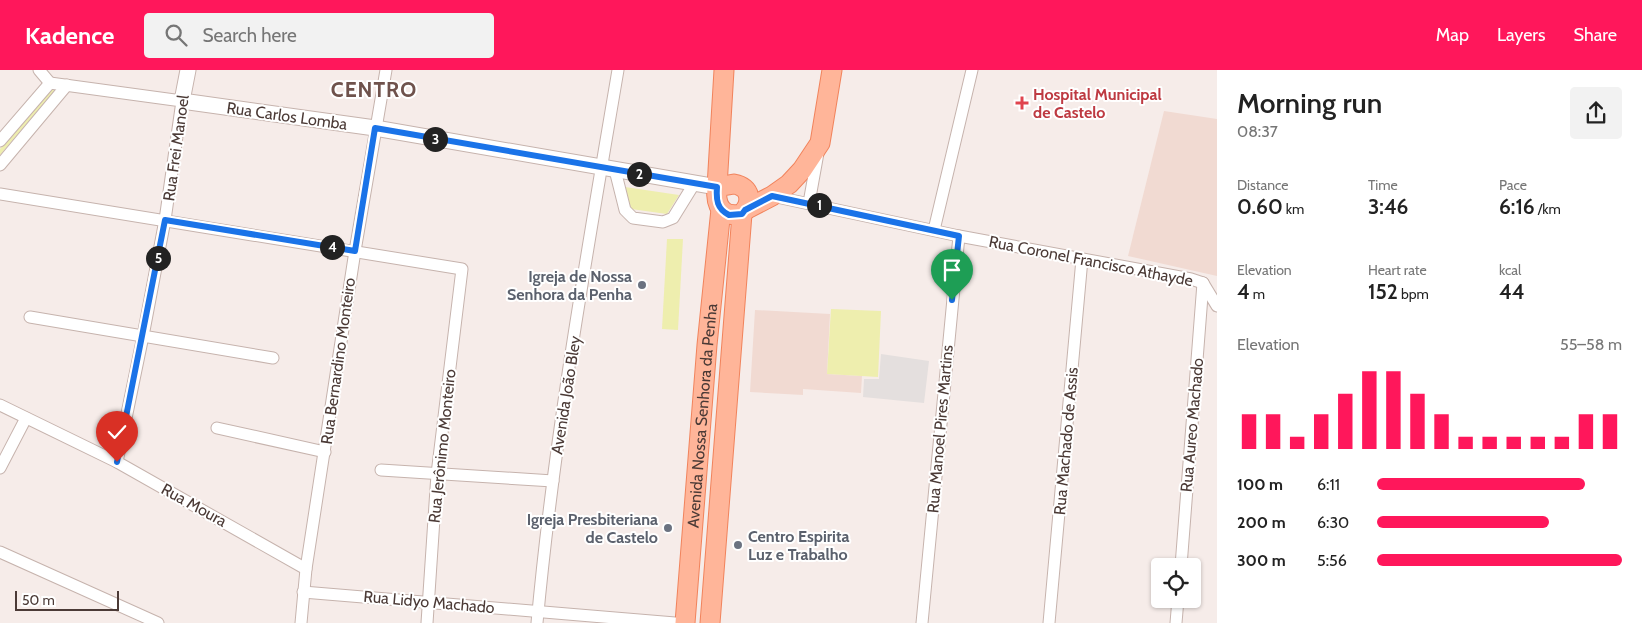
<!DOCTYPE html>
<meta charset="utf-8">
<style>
:root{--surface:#fff;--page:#f2f2f2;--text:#222;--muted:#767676;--accent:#ff175b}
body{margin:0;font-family:Cabin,sans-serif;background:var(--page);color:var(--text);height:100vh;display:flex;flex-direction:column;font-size:19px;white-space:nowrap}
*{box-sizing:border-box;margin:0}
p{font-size:16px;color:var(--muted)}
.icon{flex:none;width:28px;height:28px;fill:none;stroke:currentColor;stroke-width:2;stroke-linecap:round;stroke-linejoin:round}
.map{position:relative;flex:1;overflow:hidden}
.sheet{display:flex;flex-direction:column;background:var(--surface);width:425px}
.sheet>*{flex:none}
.fabs{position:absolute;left:1151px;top:488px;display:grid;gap:10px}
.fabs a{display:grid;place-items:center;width:50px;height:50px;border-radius:5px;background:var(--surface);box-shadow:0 1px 4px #0004;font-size:25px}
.scale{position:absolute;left:15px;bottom:12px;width:104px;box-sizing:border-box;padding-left:5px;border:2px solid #4b3a36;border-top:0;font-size:14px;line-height:18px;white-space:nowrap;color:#4b3a36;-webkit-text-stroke:4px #fff;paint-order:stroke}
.pin{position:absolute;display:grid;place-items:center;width:42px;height:42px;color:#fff;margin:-51px -21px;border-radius:50% 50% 50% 0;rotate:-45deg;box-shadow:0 0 5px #0007}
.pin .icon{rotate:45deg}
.km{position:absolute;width:25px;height:25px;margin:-12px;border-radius:50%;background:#222;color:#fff;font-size:14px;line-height:25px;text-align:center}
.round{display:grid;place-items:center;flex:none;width:52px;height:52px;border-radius:5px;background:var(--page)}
.overview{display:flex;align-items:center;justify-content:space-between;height:85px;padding:0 20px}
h1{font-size:28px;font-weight:600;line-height:38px}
.metrics{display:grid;grid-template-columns:repeat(3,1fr);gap:8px;height:85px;padding:5px 20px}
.metrics div{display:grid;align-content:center}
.metrics b{font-size:21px;font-weight:600}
.metrics small{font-size:14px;font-weight:400}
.metrics p{font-size:14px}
.chart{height:140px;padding:10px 20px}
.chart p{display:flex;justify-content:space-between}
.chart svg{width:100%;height:90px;margin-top:5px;stroke:var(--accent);stroke-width:6}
ul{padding:0 20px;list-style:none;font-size:16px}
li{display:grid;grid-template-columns:80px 60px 1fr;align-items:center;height:38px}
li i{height:12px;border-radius:6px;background:var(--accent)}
header{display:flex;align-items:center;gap:30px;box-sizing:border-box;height:70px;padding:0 25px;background:var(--accent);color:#fff}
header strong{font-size:24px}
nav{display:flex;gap:28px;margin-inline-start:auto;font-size:18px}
.search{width:350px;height:45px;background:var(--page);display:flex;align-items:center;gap:12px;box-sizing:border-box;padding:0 18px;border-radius:5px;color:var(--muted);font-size:19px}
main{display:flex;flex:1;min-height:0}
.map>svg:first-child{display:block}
.education{fill:#f1dad2}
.green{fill:#eeeeae}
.parking{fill:#e4dfde}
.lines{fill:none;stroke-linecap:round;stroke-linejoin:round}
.minor-casing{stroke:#c6b3ad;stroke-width:13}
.tertiary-casing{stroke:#c6b3ad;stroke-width:17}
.primary-casing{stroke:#f1835c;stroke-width:21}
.minor{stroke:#fff;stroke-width:11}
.tertiary{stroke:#fff;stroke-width:15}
.primary{stroke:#ffb599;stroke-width:19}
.route-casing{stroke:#fff;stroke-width:10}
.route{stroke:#1a73e8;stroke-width:6}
.health-dot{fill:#e0444e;stroke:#fff;stroke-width:2}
.worship-dot{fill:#6b7280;stroke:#fff;stroke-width:2}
.labels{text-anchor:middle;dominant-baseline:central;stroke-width:4;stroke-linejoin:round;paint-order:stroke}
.health-label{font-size:16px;font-weight:bold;fill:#be3a42;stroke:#fff;text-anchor:start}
.street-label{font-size:16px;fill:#4b3a36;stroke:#fff}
.worship-label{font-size:16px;font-weight:bold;fill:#5b616d;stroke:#fff;text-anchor:end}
.district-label{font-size:21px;font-weight:bold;letter-spacing:1px;fill:#6f524c;stroke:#fff}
</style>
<header>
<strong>Kadence</strong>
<div class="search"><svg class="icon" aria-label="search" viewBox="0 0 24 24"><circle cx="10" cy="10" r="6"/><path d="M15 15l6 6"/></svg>Search here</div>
<nav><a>Map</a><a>Layers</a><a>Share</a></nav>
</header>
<main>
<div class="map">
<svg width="1217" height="553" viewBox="0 0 1217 553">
<rect width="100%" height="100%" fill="#f6ece9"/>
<!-- education -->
<g class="education">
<polygon points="1164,41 1217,49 1217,206 1128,186"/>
<polygon points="755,240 830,244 827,304 862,306 861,323 803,319 803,325 750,322"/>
</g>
<!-- green -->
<g class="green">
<polygon points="53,18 56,19 0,85 0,79"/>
<polygon points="625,117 679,125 667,144 631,139"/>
<polygon points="667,169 683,169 678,260 662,259"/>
<polygon points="831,239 881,241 878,307 827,304"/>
</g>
<!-- parking -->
<polygon class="parking" points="881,284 929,291 924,333 863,327 864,309 879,309"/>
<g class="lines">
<defs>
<g id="minor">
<polyline points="39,0 50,13"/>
<polyline points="0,71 50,13 182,31 165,150 143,266 117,392"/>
<polyline points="0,95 67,15"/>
<polyline points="615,100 625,140 633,148 663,152 673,148 694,114"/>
<polyline points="0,124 462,199 437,404 427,553"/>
<polyline points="772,126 959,166 1191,209 1203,213"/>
<polyline points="809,133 818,83"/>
<polyline points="934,160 972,0"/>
<polyline points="1203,213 1217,236"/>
<polyline points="30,247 273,288"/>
<polyline points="0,335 117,392 306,499"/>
<polyline points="217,358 325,382"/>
<polyline points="0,398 26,348"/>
<polyline points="381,400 553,411"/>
<polyline points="0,482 158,553"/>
<polyline points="1181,496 1203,213"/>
<polyline points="303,522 675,553"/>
<polyline points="301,553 306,499 355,181 386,0"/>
<path d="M537,553C554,368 587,183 618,0"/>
<polyline points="922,553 959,166"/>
<polyline points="1049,553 1082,189"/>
<polyline points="1176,553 1178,529"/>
</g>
<polyline id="tertiary" points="188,0 182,31 375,58 717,117"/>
<g id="primary">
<path d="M734,114C751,117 753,132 742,144C722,148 715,136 717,117Z"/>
<polyline points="717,117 724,0"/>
<polyline points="745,140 772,126 789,114 802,100 820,73 832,0"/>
<path id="s1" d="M685,553L707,275L721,139"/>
<polyline points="710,553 742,144"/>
</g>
</defs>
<!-- minor casing -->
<use href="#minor" class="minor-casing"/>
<!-- tertiary casing -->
<use href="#tertiary" class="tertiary-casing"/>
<!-- primary casing -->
<use href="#primary" class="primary-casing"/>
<!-- minor -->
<use href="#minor" class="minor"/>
<!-- tertiary -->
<use href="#tertiary" class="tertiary"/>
<!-- primary -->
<use href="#primary" class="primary"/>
</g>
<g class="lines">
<defs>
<path id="route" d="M117,392L165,150L355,181L375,58L717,117C716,130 717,139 729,145L742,144L745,140L772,126L959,166L952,230"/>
</defs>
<!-- route casing -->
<use href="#route" class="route-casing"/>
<!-- route -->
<use href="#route" class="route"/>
</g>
<!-- markers -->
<path class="health-dot" d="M1019.5 25.5h5v5h5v5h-5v5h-5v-5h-5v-5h5z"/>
<g class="worship-dot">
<circle cx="642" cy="215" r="5"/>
<circle cx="668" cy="458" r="5"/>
<circle cx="738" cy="475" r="5"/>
</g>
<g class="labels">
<!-- health labels -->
<g class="health-label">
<text x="1033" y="24">Hospital Municipal<tspan x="1033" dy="18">de Castelo</tspan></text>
</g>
<!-- street labels -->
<g class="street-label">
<text transform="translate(287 46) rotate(8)">Rua Carlos Lomba</text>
<text transform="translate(176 78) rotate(-82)">Rua Frei Manoel</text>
<text transform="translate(1091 191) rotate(11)">Rua Coronel Francisco Athayde</text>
<text transform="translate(338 291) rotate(-82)">Rua Bernardino Monteiro</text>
<text transform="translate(566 325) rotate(-81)">Avenida João Bley</text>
<text stroke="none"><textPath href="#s1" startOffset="208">Avenida Nossa Senhora da Penha</textPath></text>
<text transform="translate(1192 355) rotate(-85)">Rua Aureo Machado</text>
<text transform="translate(940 359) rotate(-85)">Rua Manoel Pires Martins</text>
<text transform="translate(1066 371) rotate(-85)">Rua Machado de Assis</text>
<text transform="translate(442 376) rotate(-84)">Rua Jerônimo Monteiro</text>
<text transform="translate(194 435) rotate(29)">Rua Moura</text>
<text transform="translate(429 532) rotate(5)">Rua Lidyo Machado</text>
</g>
<!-- worship labels -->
<g class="worship-label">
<text x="632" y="206">Igreja de Nossa<tspan x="632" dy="18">Senhora da Penha</tspan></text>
<text x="658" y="449">Igreja Presbiteriana<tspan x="658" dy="18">de Castelo</tspan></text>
<text x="748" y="466" text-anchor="start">Centro Espirita<tspan x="748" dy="18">Luz e Trabalho</tspan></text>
</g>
<!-- district labels -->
<g class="district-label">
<text x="374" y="19">CENTRO</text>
</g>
</g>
</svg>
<div class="fabs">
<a><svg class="icon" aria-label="locate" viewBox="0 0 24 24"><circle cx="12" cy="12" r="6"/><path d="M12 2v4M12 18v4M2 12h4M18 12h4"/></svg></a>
</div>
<div class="scale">50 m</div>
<div class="pin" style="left:952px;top:230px;background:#1e9e55"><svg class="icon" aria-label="arrive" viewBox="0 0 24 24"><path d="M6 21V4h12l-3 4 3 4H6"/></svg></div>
<div class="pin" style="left:117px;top:392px;background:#d93025"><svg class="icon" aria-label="check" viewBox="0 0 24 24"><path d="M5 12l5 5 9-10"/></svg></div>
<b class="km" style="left:819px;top:135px">1</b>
<b class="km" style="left:639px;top:104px">2</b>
<b class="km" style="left:435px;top:69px">3</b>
<b class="km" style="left:332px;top:177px">4</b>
<b class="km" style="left:158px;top:188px">5</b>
</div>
<section class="sheet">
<div class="overview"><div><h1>Morning run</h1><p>08:37</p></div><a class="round"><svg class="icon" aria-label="share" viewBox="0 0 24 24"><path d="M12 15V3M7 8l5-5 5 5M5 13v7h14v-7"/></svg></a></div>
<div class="metrics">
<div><p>Distance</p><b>0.60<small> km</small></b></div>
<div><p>Time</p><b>3:46</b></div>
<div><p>Pace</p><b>6:16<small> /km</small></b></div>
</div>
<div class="metrics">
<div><p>Elevation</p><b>4<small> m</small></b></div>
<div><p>Heart rate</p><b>152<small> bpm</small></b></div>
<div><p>kcal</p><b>44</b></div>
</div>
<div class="chart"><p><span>Elevation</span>55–58 m</p>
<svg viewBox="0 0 160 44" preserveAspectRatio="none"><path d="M5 44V27M15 44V27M25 44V38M35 44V27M45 44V17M55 44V6M65 44V6M75 44V17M85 44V27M95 44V38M105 44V38M115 44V38M125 44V38M135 44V38M145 44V27M155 44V27"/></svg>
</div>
<ul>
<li><b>100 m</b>6:11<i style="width:85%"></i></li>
<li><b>200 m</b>6:30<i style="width:70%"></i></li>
<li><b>300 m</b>5:56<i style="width:100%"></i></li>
</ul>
</section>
</main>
